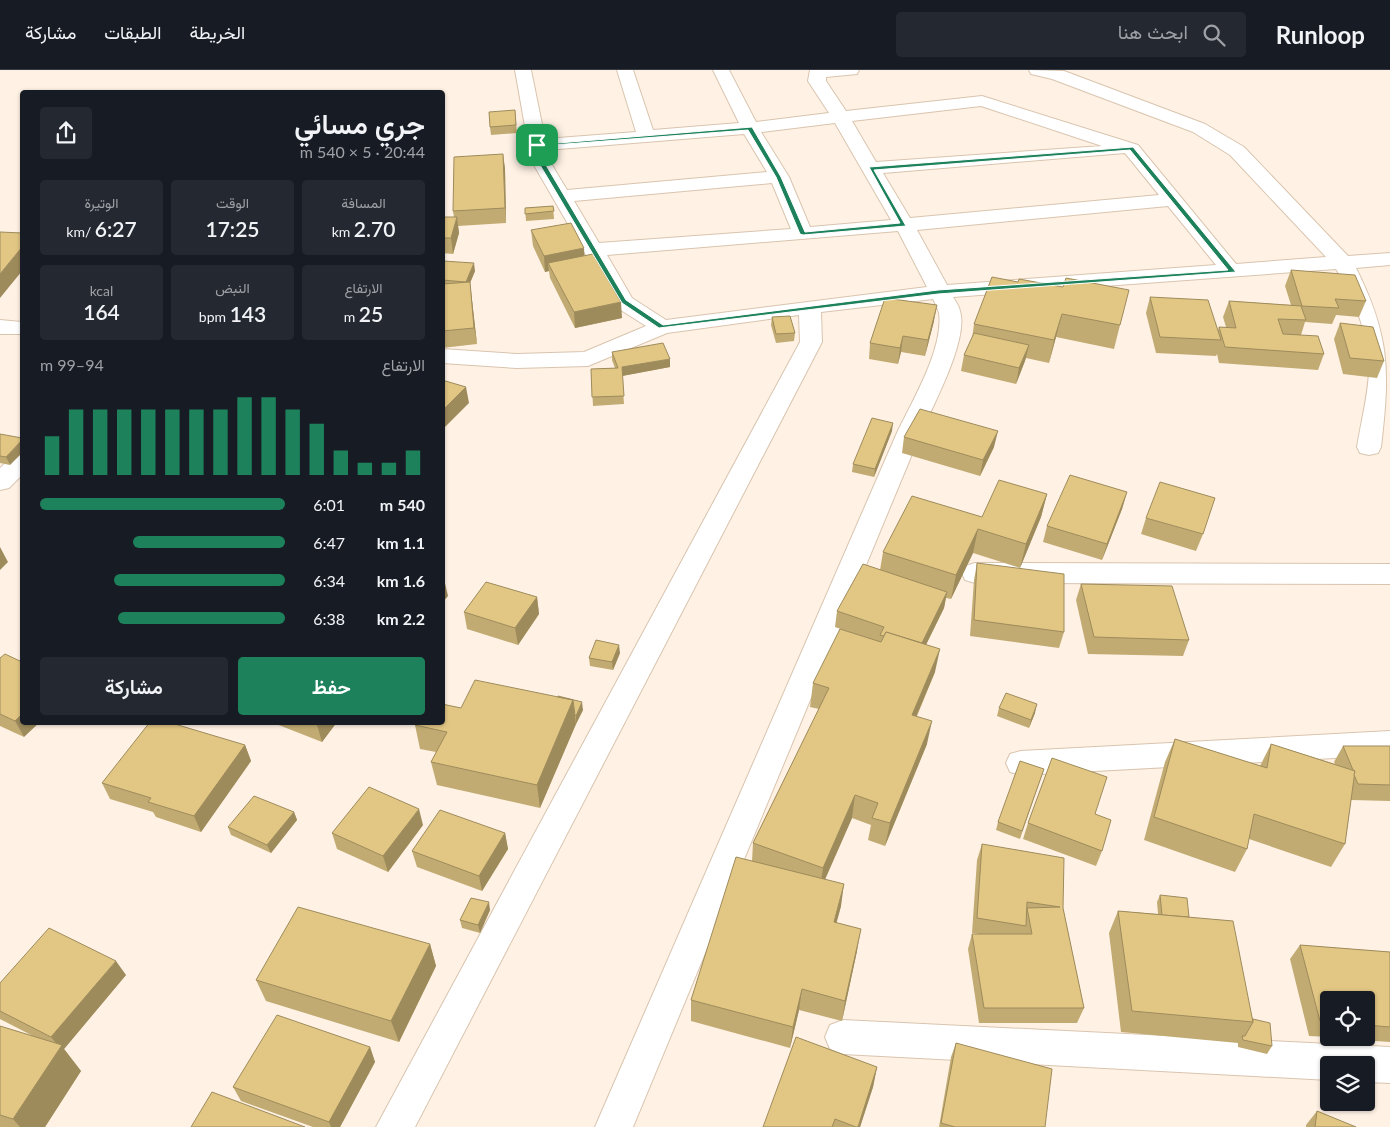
<!DOCTYPE html>
<html lang="ar">
<meta charset="utf-8">
<style>
:root{--surface:#171b24;--page:#242831;--text:#f1f3f6;--muted:#9ea1a6;--line:#363941;--accent:#1d825c}
body{margin:0;font-family:Lato,Vazirmatn,sans-serif;background:var(--page);color:var(--text);direction:rtl;height:100vh;display:flex;flex-direction:column;font-size:19px;white-space:nowrap}
*{box-sizing:border-box;margin:0}
p{font-size:16px;color:var(--muted)}
.icon{flex:none;width:28px;height:28px;fill:none;stroke:currentColor;stroke-width:2;stroke-linecap:round;stroke-linejoin:round}
.map{position:relative;flex:1;overflow:hidden;direction:ltr}
.panel{position:absolute;left:20px;top:20px;width:425px;height:635px;display:flex;flex-direction:column;background:var(--surface);border-radius:5px;box-shadow:0 1px 4px #0004;direction:rtl}
.panel>*{flex:none}
.fabs{position:absolute;left:1320px;top:921px;display:grid;gap:10px}
.fabs a{display:grid;place-items:center;width:55px;height:55px;border-radius:5px;background:var(--surface);box-shadow:0 1px 4px #0004;font-size:25px}
.pin{position:absolute;display:grid;place-items:center;width:42px;height:42px;color:#fff;margin:-21px;border-radius:10px;box-shadow:0 2px 8px #0006}
.round{display:grid;place-items:center;flex:none;width:52px;height:52px;border-radius:5px;background:var(--page)}
.head{display:flex;align-items:center;justify-content:space-between;height:85px;padding:0 20px}
h1{font-size:28px;font-weight:600;line-height:38px}
.figures{display:grid;grid-template-columns:repeat(3,1fr);gap:8px;height:85px;padding:5px 20px}
.figures div{display:grid;align-content:center;border-radius:5px;background:var(--page);text-align:center}
.figures b{font-size:21px;font-weight:600}
.figures small{font-size:14px;font-weight:400}
.figures p{font-size:14px}
.chart{height:140px;padding:10px 20px}
.chart p{display:flex;justify-content:space-between}
.chart svg{width:100%;height:90px;margin-top:5px;stroke:var(--accent);stroke-width:6}
.button{display:flex;gap:10px;margin-top:auto;padding:10px 20px}
.button a{flex:1;height:58px;border-radius:5px;background:var(--accent);color:#fff;font-size:20px;font-weight:600;line-height:58px;text-align:center}
.button a+a{background:var(--page);color:var(--text)}
ul{padding:0 20px;list-style:none;font-size:16px}
li{display:grid;grid-template-columns:80px 60px 1fr;align-items:center;height:38px}
li i{height:12px;border-radius:6px;background:var(--accent)}
header{display:flex;align-items:center;gap:30px;box-sizing:border-box;height:70px;padding:0 25px;background:var(--surface);border-bottom:1px solid var(--line)}
header strong{font-size:24px}
nav{display:flex;gap:28px;margin-inline-start:auto;font-size:18px}
.search{width:350px;height:45px;background:var(--page);display:flex;align-items:center;gap:12px;box-sizing:border-box;padding:0 18px;border-radius:5px;color:var(--muted);font-size:19px}
.map>svg:first-child{display:block}
.lines{fill:none;stroke-linecap:round;stroke-linejoin:round}
.minor-casing{stroke:#d9c4ae;stroke-width:2}
.minor{fill:#fff;fill-rule:evenodd}
.wall{fill:#c2ab72}
.shaded-wall{fill:#9e8b5c}
.building{fill:#e2c784;stroke:#9e8b5c}
.route{fill:#1d825c;stroke:#fff;fill-rule:evenodd}
</style>
<header>
<strong>Runloop</strong>
<div class="search"><svg class="icon" aria-label="search" viewBox="0 0 24 24"><circle cx="10" cy="10" r="6"/><path d="M15 15l6 6"/></svg>ابحث هنا</div>
<nav><a>الخريطة</a><a>الطبقات</a><a>مشاركة</a></nav>
</header>
<div class="map">
<svg width="1390" height="1057" viewBox="0 0 1390 1057">
<rect width="100%" height="100%" fill="#fff2e5"/>
<g class="lines">
<defs>
<g id="minor">
<path d="M515,0H531L545,69L636,62L617,0H633L653,60L739,53L713,0H729L756,52L829,43L808,11L810,0H859L857,4L826,7V11L846,41L982,26L1138,75L1236,194L1326,187L1230,85L1193,62L1052,9L1031,4L1029,0L1064,1L1205,54L1244,77L1348,186L1390,183V195L1356,198C1390,266 1390,301 1381,377L1378,383L1369,385L1360,383L1357,377C1361,352 1368,326 1369,301C1369,264 1355,230 1336,199L953,227C956,232 959,236 960,241C969,270 932,337 920,365L633,1057H595L896,365C911,333 944,279 939,243C938,239 935,233 933,229L821,242L822,272L415,1057H376L800,272L799,245L667,263L588,296L517,298L442,293V279L517,284L584,282L646,256L616,237L531,90ZM981,36L1102,76L876,92L852,51ZM835,53L891,150L810,157L789,107L761,62ZM744,64L767,102L567,120L549,90L547,80ZM1125,83L1159,125L910,148L883,103ZM772,113L791,159L599,173L574,131ZM1168,136L1216,195L947,215L917,160ZM898,161L927,217L666,250L632,228L607,185Z"/>
<polygon points="0,250 22,252 22,264 0,264"/>
<polygon points="22,384 22,405 9,418 0,420 0,398 13,386"/>
<polygon points="975,493 1390,494 1390,514 975,513 965,510 962,503 965,496"/>
<polygon points="1390,661 1390,685 1021,705 1010,702 1006,693 1010,684 1021,681"/>
<polygon points="843,950 1390,977 1390,1013 1366,1012 1366,995 1329,995 1329,1010 843,984 830,979 825,967 830,955"/>
</g>
</defs>
<!-- minor casing -->
<use href="#minor" class="minor-casing"/>
<!-- minor -->
<use href="#minor" class="minor"/>
</g>
<!-- wall -->
<g class="wall">
<polygon points="515,40 517,63 491,65 490,57"/>
<polygon points="503,84 505,99 506,153 458,156 459,163 453,184 442,183 442,147 454,147 453,141"/>
<polygon points="553,136 554,149 526,151 525,138"/>
<polygon points="531,160 585,186 622,248 575,258 550,208 549,201 545,202 533,176"/>
<polygon points="443,191 475,201 470,213 477,274 442,278"/>
<polygon points="1291,200 1366,231 1359,247 1336,245 1332,254 1305,252 1301,265 1324,284 1318,300 1219,293 1217,284 1216,286 1156,283 1146,243 1150,227 1218,260 1219,257 1226,257 1223,247 1229,231 1291,235 1285,216"/>
<polygon points="992,207 1120,255 1114,279 1056,267 1049,293 1026,288 1016,314 961,301 964,285 972,269 974,254"/>
<polygon points="772,247 795,263 794,271 776,273 771,255"/>
<polygon points="934,251 925,286 901,282 898,294 869,289 870,273"/>
<polygon points="1340,253 1384,291 1377,308 1343,304 1334,269"/>
<polygon points="612,282 670,297 622,306 624,334 593,336 591,299 615,298 612,290"/>
<polygon points="892,361 874,407 852,402 853,394"/>
<polygon points="0,364 10,395 0,393"/>
<polygon points="904,367 994,377 980,406 902,383"/>
<polygon points="1127,422 1122,439 1102,490 1043,472 1047,456"/>
<polygon points="1047,424 1041,447 1020,498 973,483 951,529 946,528 944,538 926,575 935,602 917,646 927,674 885,776 868,770 871,755 852,748 825,809 841,836 836,853 857,881 842,951 799,940 790,978 691,951 691,930 752,791 753,773 819,639 810,637 813,613 857,565 835,557 837,541 880,500 883,482"/>
<polygon points="1146,448 1203,464 1196,481 1141,464"/>
<polygon points="977,493 1064,562 1059,578 970,566 974,510"/>
<polygon points="1081,514 1189,570 1183,586 1088,584 1076,530"/>
<polygon points="537,527 539,544 518,575 467,559 464,542"/>
<polygon points="620,583 613,600 590,596 589,588"/>
<polygon points="0,588 24,667 0,656"/>
<polygon points="461,638 583,640 576,654 540,738 437,715 431,692 436,682 420,679 415,655"/>
<polygon points="999,638 1035,643 1029,658 997,646"/>
<polygon points="271,652 337,652 322,672"/>
<polygon points="1175,669 1260,696 1271,674 1335,694 1334,692 1343,676 1390,676 1390,731 1351,730 1345,774 1331,797 1249,769 1247,779 1235,802 1144,770 1165,692"/>
<polygon points="245,675 251,691 201,762 156,747 153,742 110,729 102,713"/>
<polygon points="1044,699 1020,769 996,760 998,752"/>
<polygon points="294,742 297,750 271,783 231,765 228,757"/>
<polygon points="1095,744 1102,781 1096,796 1023,769 1028,753"/>
<polygon points="423,755 388,802 337,779 332,763"/>
<polygon points="505,763 508,779 482,821 417,797 412,781"/>
<polygon points="982,774 1063,838 1084,938 1077,953 979,953 968,879 972,864 979,864 972,863 977,790"/>
<polygon points="1160,825 1189,847 1253,949 1272,976 1267,984 1238,977 1238,973 1121,962 1109,863 1118,841 1158,844 1157,832"/>
<polygon points="490,840 480,863 462,858 460,850"/>
<polygon points="430,874 436,896 399,972 266,931 256,910"/>
<polygon points="1300,875 1390,882 1390,972 1331,968 1366,968 1366,930 1329,930 1329,967 1309,966 1290,889"/>
<polygon points="126,905 64,979 81,1001 45,1057 0,1057 0,956 33,966 0,949 0,913"/>
<polygon points="956,973 1045,1057 939,1057 951,987"/>
<polygon points="370,977 375,992 340,1057 313,1057 241,1031 233,1017"/>
<polygon points="877,997 873,1017 860,1057 763,1057"/>
<polygon points="1317,1041 1356,1057 1306,1057 1306,1055"/>
</g>
<!-- shaded-wall -->
<g class="shaded-wall">
<polygon points="503,84 505,99 506,153 505,138"/>
<polygon points="457,147 459,163 453,184 451,168"/>
<polygon points="22,177 22,201 0,228 0,204"/>
<polygon points="584,178 585,194 548,193 549,201 545,202 544,186"/>
<polygon points="474,193 475,201 470,213 477,274 466,212"/>
<polygon points="621,232 622,248 575,258 574,242"/>
<polygon points="937,235 934,251 925,286 928,270"/>
<polygon points="1062,244 1056,267 1049,293 1054,270"/>
<polygon points="903,266 901,282 898,294 900,278"/>
<polygon points="1029,275 1025,291 1016,314 1019,298"/>
<polygon points="670,289 670,297 622,306 622,297"/>
<polygon points="466,317 469,333 442,360 442,341"/>
<polygon points="893,353 892,361 874,407 875,399"/>
<polygon points="998,361 994,377 980,406 983,390"/>
<polygon points="22,370 22,383 10,395 6,387"/>
<polygon points="1127,422 1122,439 1102,490 1107,474"/>
<polygon points="1047,424 1041,447 1020,498 1026,474"/>
<polygon points="978,459 973,483 951,529 956,505"/>
<polygon points="0,477 8,492 0,500"/>
<polygon points="444,509 448,526 442,533 442,512"/>
<polygon points="947,522 944,538 916,595 919,579"/>
<polygon points="537,527 539,544 518,575 515,558"/>
<polygon points="619,575 620,583 613,600 612,592"/>
<polygon points="940,579 935,602 907,668 912,645"/>
<polygon points="573,630 576,654 540,738 537,715"/>
<polygon points="582,632 583,640 576,654 576,646"/>
<polygon points="1037,634 1035,643 1029,658 1031,650"/>
<polygon points="22,644 22,652 40,652 24,667 15,651"/>
<polygon points="932,651 927,674 885,776 890,753"/>
<polygon points="319,652 337,652 322,672 317,655"/>
<polygon points="245,675 251,691 201,762 194,746"/>
<polygon points="855,725 852,748 820,821 823,798"/>
<polygon points="419,739 423,755 388,802 383,786"/>
<polygon points="294,742 297,750 271,783 267,775"/>
<polygon points="505,763 508,779 482,821 479,806"/>
<polygon points="844,814 841,836 831,874 834,852"/>
<polygon points="489,832 490,840 480,863 478,855"/>
<polygon points="861,859 857,881 842,951 845,931"/>
<polygon points="430,874 436,896 399,972 391,951"/>
<polygon points="116,891 126,905 64,979 81,1001 45,1057 20,1057 13,1049 60,978 51,967"/>
<polygon points="802,919 799,940 790,978 793,957"/>
<polygon points="370,977 375,992 340,1057 331,1057 329,1052"/>
<polygon points="877,997 873,1017 860,1057 858,1057"/>
</g>
<!-- building -->
<g class="building">
<polygon points="515,40 516,55 490,57 489,42"/>
<polygon points="503,84 505,138 453,141 454,87"/>
<polygon points="553,136 554,141 525,144 525,138"/>
<polygon points="442,147 457,147 451,168 442,168"/>
<polygon points="571,153 584,178 544,186 531,160"/>
<polygon points="0,162 22,163 22,177 0,204"/>
<polygon points="593,184 621,232 574,242 548,193"/>
<polygon points="443,191 474,193 466,212 442,210"/>
<polygon points="1291,200 1355,205 1366,231 1335,229 1339,238 1302,236"/>
<polygon points="992,207 1018,212 1019,209 1063,217 1066,208 1129,220 1120,255 1062,244 1054,270 974,254"/>
<polygon points="470,212 474,258 442,261 442,214"/>
<polygon points="1150,227 1208,230 1221,270 1160,267"/>
<polygon points="885,228 937,235 928,270 903,266 900,278 870,273"/>
<polygon points="1229,231 1301,236 1306,250 1278,249 1283,264 1318,266 1324,284 1225,277 1219,257 1236,258"/>
<polygon points="790,246 795,263 776,264 772,247"/>
<polygon points="1340,253 1373,257 1384,291 1350,288"/>
<polygon points="974,263 1029,275 1019,298 964,285"/>
<polygon points="663,273 670,289 622,297 624,326 592,327 591,299 618,298 612,282"/>
<polygon points="442,310 466,317 442,341"/>
<polygon points="920,339 998,361 983,390 904,367"/>
<polygon points="872,348 893,353 875,399 853,394"/>
<polygon points="0,364 22,368 22,370 6,387 0,386"/>
<polygon points="1070,405 1127,422 1107,474 1047,456"/>
<polygon points="999,410 1047,424 1026,474 978,459 956,505 883,482 912,426 982,447"/>
<polygon points="1160,412 1215,428 1203,464 1146,448"/>
<polygon points="977,493 1064,504 1064,562 974,550"/>
<polygon points="863,494 947,522 922,573 886,562 884,566 880,565 884,557 837,541"/>
<polygon points="486,512 537,527 515,558 464,542"/>
<polygon points="1081,514 1172,516 1189,570 1094,567"/>
<polygon points="840,559 881,572 886,562 940,579 912,645 932,651 890,753 872,748 878,733 855,725 823,798 753,773 829,618 813,613"/>
<polygon points="596,570 619,575 612,592 589,588"/>
<polygon points="5,584 22,592 22,644 15,651 0,644 0,588"/>
<polygon points="475,610 573,630 537,715 431,692 447,662 415,655 416,652 442,652 442,634 461,638"/>
<polygon points="1006,623 1037,634 1031,650 999,638"/>
<polygon points="558,626 582,632 576,646 575,645 573,630 558,627"/>
<polygon points="150,652 168,652 245,675 194,746 148,732 151,728 102,713"/>
<polygon points="309,652 319,652 317,655"/>
<polygon points="1175,669 1267,698 1271,674 1355,701 1345,774 1254,744 1247,779 1154,747"/>
<polygon points="1343,676 1390,676 1390,715 1358,714 1354,705 1355,701 1353,700"/>
<polygon points="1052,688 1107,707 1095,744 1111,750 1102,781 1028,753"/>
<polygon points="1020,691 1044,699 1022,761 998,752"/>
<polygon points="369,717 419,739 383,786 332,763"/>
<polygon points="254,726 294,742 267,775 228,757"/>
<polygon points="440,740 505,763 479,806 412,781"/>
<polygon points="982,774 1064,788 1063,838 1084,938 984,938 972,864 1032,864 1027,838 1060,837 1027,832 1026,856 977,848"/>
<polygon points="736,787 844,814 834,852 861,859 845,931 802,919 793,957 691,930"/>
<polygon points="1160,825 1187,828 1189,847 1162,845"/>
<polygon points="471,828 489,832 478,855 460,850"/>
<polygon points="298,837 430,874 391,951 256,910"/>
<polygon points="1118,841 1233,851 1253,952 1132,941"/>
<polygon points="49,858 116,891 51,967 0,941 0,913"/>
<polygon points="1300,875 1390,882 1390,957 1366,955 1366,930 1329,930 1329,952 1320,951"/>
<polygon points="277,945 370,977 329,1052 233,1017"/>
<polygon points="1253,949 1270,953 1272,976 1243,970 1242,966 1245,966 1253,952"/>
<polygon points="0,956 62,975 13,1049 0,1045"/>
<polygon points="796,967 877,997 858,1057 856,1057 835,1049 832,1057 763,1057"/>
<polygon points="956,973 1052,999 1045,1057 955,1057 941,1053"/>
<polygon points="212,1022 305,1057 191,1057"/>
<polygon points="1317,1041 1356,1057 1315,1057"/>
</g>
<!-- route -->
<path class="route" d="M752,57L781,107L805,162L900,153L869,97L1133,77L1236,202L938,224L659,258L622,233L537,90L534,75ZM748,60L776,107L800,164L803,165L906,156L874,100L1130,80L1228,200L938,220L663,255L626,230L543,90L540,76Z"/>
</svg>
<div class="fabs">
<a><svg class="icon" aria-label="locate" viewBox="0 0 24 24"><circle cx="12" cy="12" r="6"/><path d="M12 2v4M12 18v4M2 12h4M18 12h4"/></svg></a>
<a><svg class="icon" aria-label="layers" viewBox="0 0 24 24"><path d="M12 4l9 5-9 5-9-5zM3 14l9 5 9-5"/></svg></a>
</div>
<div class="pin" style="left:537px;top:75px;background:#1e9e55"><svg class="icon" aria-label="arrive" viewBox="0 0 24 24"><path d="M6 21V4h12l-3 4 3 4H6"/></svg></div>
<section class="panel">
<div class="head"><div><h1>جري مسائي</h1><p>20:44 · 5 × 540 m</p></div><a class="round"><svg class="icon" aria-label="share" viewBox="0 0 24 24"><path d="M12 15V3M7 8l5-5 5 5M5 13v7h14v-7"/></svg></a></div>
<div class="figures">
<div><p>المسافة</p><b>2.70<small> km</small></b></div>
<div><p>الوقت</p><b>17:25</b></div>
<div><p>الوتيرة</p><b>6:27<small> /km</small></b></div>
</div>
<div class="figures">
<div><p>الارتفاع</p><b>25<small> m</small></b></div>
<div><p>النبض</p><b>143<small> bpm</small></b></div>
<div><p>kcal</p><b>164</b></div>
</div>
<div class="chart"><p><span>الارتفاع</span>94–99 m</p>
<svg viewBox="0 0 160 44" preserveAspectRatio="none"><path d="M5 44V25M15 44V12M25 44V12M35 44V12M45 44V12M55 44V12M65 44V12M75 44V12M85 44V6M95 44V6M105 44V12M115 44V19M125 44V32M135 44V38M145 44V38M155 44V32"/></svg>
</div>
<ul>
<li><b>540 m</b>6:01<i style="width:100%"></i></li>
<li><b>1.1 km</b>6:47<i style="width:62%"></i></li>
<li><b>1.6 km</b>6:34<i style="width:70%"></i></li>
<li><b>2.2 km</b>6:38<i style="width:68%"></i></li>
</ul>
<div class="button"><a>حفظ</a><a>مشاركة</a></div>
</section>
</div>
